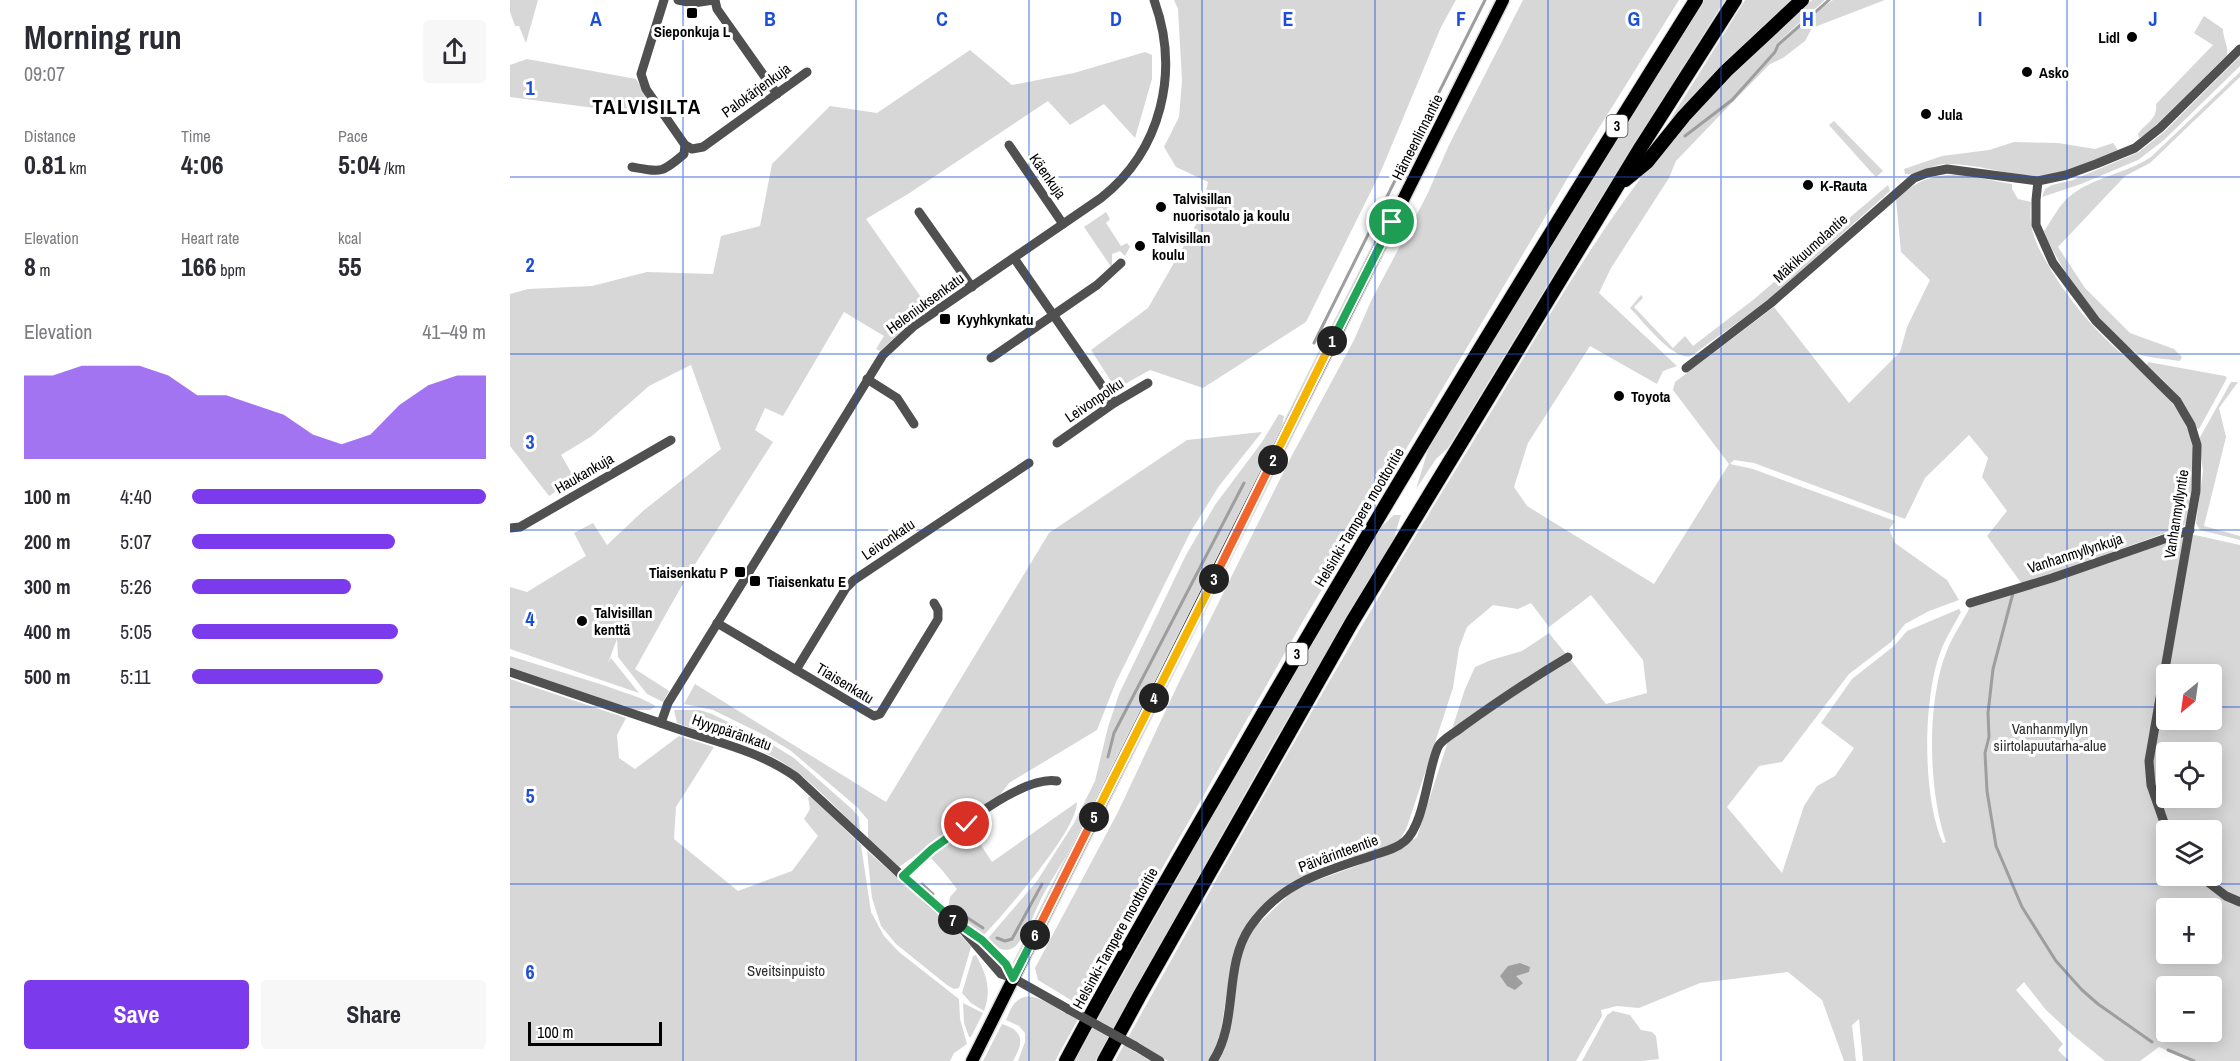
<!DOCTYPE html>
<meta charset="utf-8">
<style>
:root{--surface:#fff;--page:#f7f7f7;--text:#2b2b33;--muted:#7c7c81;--accent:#7c3aed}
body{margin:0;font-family:"Archivo Narrow",sans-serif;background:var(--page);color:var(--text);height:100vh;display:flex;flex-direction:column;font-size:22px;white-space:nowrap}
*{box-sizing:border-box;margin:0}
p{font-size:20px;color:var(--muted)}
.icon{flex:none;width:33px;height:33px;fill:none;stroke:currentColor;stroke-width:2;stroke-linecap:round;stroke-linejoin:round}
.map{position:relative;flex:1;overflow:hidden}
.panel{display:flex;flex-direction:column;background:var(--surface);width:510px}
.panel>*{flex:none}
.needle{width:39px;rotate:209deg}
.controls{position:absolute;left:1646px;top:664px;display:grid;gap:12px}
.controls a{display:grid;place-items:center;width:66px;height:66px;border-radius:6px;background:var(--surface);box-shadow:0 3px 15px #0003;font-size:30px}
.scale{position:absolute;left:18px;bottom:15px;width:134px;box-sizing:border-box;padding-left:6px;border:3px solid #000;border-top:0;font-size:16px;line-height:21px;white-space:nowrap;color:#000;-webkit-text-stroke:4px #fff;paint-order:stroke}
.pin{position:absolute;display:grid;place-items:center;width:51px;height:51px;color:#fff;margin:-26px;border:3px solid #fff;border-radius:50%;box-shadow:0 2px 6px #0007}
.km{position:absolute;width:30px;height:30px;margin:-15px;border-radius:50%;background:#222;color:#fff;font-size:16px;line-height:30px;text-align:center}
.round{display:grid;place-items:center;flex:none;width:63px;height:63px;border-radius:6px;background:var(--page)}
.overview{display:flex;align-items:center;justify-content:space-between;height:102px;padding:0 24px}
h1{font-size:33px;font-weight:800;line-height:45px}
.metrics{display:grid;grid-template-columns:repeat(3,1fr);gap:9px;height:102px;padding:6px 24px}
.metrics div{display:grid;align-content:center}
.metrics b{font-size:26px;font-weight:800}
.metrics small{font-size:16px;font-weight:400}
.metrics p{font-size:16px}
.chart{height:168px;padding:12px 24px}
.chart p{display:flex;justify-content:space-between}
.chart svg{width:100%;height:108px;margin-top:6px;fill:var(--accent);opacity:.7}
.button{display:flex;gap:12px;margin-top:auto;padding:12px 24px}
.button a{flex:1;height:69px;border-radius:6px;background:var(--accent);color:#fff;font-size:24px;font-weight:800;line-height:69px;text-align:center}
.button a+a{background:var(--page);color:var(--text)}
ul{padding:0 24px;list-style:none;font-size:20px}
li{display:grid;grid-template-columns:96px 72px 1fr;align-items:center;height:45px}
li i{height:15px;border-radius:8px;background:var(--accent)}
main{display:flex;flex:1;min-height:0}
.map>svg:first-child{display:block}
.green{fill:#d7d7d7;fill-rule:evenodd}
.water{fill:#9e9e9e}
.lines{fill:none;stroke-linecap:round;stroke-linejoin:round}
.stream{stroke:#9e9e9e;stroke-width:3}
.major-casing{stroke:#dbdbdb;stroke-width:15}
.highway-casing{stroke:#dbdbdb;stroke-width:16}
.minor{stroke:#505050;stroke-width:9}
.major{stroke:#000;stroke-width:12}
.highway{stroke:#000;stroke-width:14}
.minor-bridge{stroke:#505050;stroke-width:9}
.split-1-casing{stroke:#fff;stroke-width:12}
.split-2-casing{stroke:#fff;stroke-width:12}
.split-3-casing{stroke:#fff;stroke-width:12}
.split-4-casing{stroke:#fff;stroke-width:12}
.split-5-casing{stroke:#fff;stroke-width:12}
.split-6-casing{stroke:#fff;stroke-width:12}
.split-7-casing{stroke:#fff;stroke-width:12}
.split-8-casing{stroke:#fff;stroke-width:12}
.split-1{stroke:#22a559;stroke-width:8}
.split-2{stroke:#f5b400;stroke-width:8}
.split-3{stroke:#f0652b;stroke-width:8}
.split-4{stroke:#f5b400;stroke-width:8}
.split-5{stroke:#f5b400;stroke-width:8}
.split-6{stroke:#f0652b;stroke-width:8}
.split-7{stroke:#22a559;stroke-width:8}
.split-8{stroke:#22a559;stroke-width:8}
.grid{fill:none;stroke:#1d4ed8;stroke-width:1.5;stroke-opacity:0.55}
.poi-dot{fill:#000;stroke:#fff;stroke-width:2}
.labels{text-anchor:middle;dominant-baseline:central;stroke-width:6;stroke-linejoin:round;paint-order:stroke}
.shield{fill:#fff;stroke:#4c4c4c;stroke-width:1.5}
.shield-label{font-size:14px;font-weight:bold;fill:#000}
.poi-label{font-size:15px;font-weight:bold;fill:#000;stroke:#fff;text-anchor:start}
.street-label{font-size:15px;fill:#000;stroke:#fff}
.park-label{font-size:15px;fill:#2e2e2e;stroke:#fff}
.district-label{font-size:21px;font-weight:bold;letter-spacing:1.5px;fill:#000;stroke:#fff}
.grid-label{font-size:20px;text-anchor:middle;font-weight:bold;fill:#1d4ed8;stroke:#fff;stroke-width:6;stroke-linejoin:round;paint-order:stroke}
</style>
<main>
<section class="panel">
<div class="overview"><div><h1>Morning run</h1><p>09:07</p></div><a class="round"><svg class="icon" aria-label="share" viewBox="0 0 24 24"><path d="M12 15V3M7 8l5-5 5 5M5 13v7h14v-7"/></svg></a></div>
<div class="metrics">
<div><p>Distance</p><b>0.81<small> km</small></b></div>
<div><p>Time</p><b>4:06</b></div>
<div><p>Pace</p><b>5:04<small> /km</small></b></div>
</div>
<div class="metrics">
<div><p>Elevation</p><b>8<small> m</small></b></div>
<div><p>Heart rate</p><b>166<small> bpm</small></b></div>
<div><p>kcal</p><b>55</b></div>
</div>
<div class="chart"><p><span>Elevation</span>41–49 m</p>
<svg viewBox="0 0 160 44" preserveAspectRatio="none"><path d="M0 44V10L10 10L20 6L30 6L40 6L50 10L60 18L70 18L80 22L90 26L100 34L110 38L120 34L130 22L140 14L150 10L160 10V44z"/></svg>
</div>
<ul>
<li><b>100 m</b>4:40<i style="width:100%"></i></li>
<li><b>200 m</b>5:07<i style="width:69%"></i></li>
<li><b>300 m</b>5:26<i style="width:54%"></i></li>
<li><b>400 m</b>5:05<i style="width:70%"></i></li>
<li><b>500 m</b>5:11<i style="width:65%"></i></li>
</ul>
<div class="button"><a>Save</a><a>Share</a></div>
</section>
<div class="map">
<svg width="1730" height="1061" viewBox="0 0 1730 1061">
<rect width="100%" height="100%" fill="#fff"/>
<!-- green -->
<g class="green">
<polygon points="0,0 28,0 16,43 9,26 5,26 0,12"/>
<polygon points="664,0 946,0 931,27 871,171 796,322 693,388 640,370 606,389 581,350 638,308 691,216 698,182 666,167 654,147 669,117 672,80 668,9"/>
<path d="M1013,0H1169L1057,179L1031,224L793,621L622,921L545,1061H508L515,1042V1033L509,1026L496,1020C499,1014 501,1006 506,1002C520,987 542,1006 555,1013L564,1002L528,980L525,968L608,812L670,680L780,459L844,340L861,301L917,195L939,145Z"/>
<polygon points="1194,0 1215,0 1095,191 938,448 926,459 906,489 920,443 1079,181"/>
<polygon points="1235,0 1284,0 1156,131 1153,131"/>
<path d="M1302,0H1315L1255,53L1291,22L1323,0H1375L1302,28L1295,41L1273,58L1260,64L1214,111L1166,161L1159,178L1101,268L1089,293L1167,366L1153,371L1147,384L1080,346L1018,443L1004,487L1017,506L1144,584L1219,464L1163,390L1165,382L1264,307L1339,403L1390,352L1397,327L1420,280L1391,252L1386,199C1426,163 1454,176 1502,184V189L1508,199L1521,202C1518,231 1527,246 1541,270C1557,296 1576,320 1598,341C1625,368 1666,395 1679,433C1688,460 1684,496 1676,523L1672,527L1512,584L1477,536L1497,511L1472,477L1478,458L1459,435L1415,478L1395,519L1244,463L1224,460L1220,464L1243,469L1385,521L1379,529L1385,543L1437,580L1449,600L1419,611L1395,624L1381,642L1339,674L1272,762L1249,766L1217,807L1272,873L1294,806L1307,786L1325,776L1344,748L1311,723L1342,679L1384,646L1397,631L1449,609L1451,612C1444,625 1435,639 1430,653C1413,700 1412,798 1433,843L1436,842C1418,790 1416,699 1438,648C1444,634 1453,621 1460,607L1669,536L1685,535L1730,545V1061H1682L1649,1047L1630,1061H1595L1563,1035L1536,1010L1514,982L1506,990L1553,1044L1548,1050L1559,1061H1353L1349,1019L1342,1025L1346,1061H1334L1312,1000L1278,972L1190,983L1129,1008L1107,1006L1091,1010L1092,1016L1066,1061H706L729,959L742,930L786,888L887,851L907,837L955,689L965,667L981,660L1012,651L1039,633L1096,704L1137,693L1133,660L1081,595L1039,627L1021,603L1008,609L983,605L957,627L949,648L943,688L897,827L890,840L872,849L791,877L779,884L757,902L722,961L708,1048L699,1061H658L624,1041L620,1049L641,1061H605C720,854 836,646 961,445C1022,345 1080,241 1153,149C1196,94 1249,46 1302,0ZM1656,675H1701V720H1656ZM1656,753H1701V798H1656ZM1656,831H1701V876H1656ZM1656,909H1701V954H1656ZM1656,987H1701V1032H1656Z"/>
<path d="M1694,16L1713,29C1713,39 1719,47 1717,55L1638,133L1629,138L1628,134C1635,123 1648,120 1646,104L1703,45L1684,33Z"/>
<polygon points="460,50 502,85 564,73 635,52 642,55 642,79 625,138 594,104 560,125 538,101 398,194 356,219 418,307 396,323 397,326 370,351 366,349 374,336 334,312 273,416 255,408 245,430 263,442 175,580 125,669 159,691 153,702 137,694 108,657 107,639 98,663 101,658 129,693 0,649 0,587 17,592 76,556 64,533 83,523 97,545 133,511 211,449 181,365 139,386 82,436 51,455 65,479 39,496 0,446 0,294 18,289 82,286 137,272 203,274 211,236 250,226 262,164 320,106 367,113"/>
<polygon points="1730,56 1730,66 1654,140 1628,160 1571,184 1532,197 1535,189 1542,185 1563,180 1629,152 1654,132"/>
<polygon points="17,59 126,79 144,108 134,113 123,113 0,97 0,65"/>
<path d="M1730,72V77L1640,163L1615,176L1548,247L1575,288L1620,333L1664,349L1672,357L1670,361C1659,359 1633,358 1625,352C1594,330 1547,267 1534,231C1542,220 1549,205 1559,197C1582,177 1616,174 1641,157Z"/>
<polygon points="1324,121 1373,171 1366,177 1361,172 1319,125"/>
<path d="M1504,142L1548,143L1585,149L1603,143L1608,150L1607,153C1582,162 1554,177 1527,176C1496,175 1466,163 1434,164C1422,165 1404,176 1395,174L1394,169L1432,156L1479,150Z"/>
<path d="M1378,185L1380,191L1256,302L1181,356C1163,361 1133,321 1120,308L1131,295L1133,298L1124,307L1163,348L1175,336L1183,346L1243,300Z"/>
<polygon points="596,212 600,219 596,223 611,246 617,243 620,247 615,256 610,251 602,254 602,268 574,227"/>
<path d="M1638,362L1715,376L1717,378L1689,429L1686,428C1676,402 1657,383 1637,365Z"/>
<polygon points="1721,382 1728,382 1709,408 1716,437 1694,526 1730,536 1730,540 1690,530 1686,523 1693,471 1689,439"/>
<path d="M769,414L774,416L772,426L559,851C551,866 541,880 533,895C526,908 515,941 503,948C493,953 486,947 478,941L479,937L527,881L564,823L585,781L598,727L609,694L676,555L705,505L752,442Z"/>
<polygon points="752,432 709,486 681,531 606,682 587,730 499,783 490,795 389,867 358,839 358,820 347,807 281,751 258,737 203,710 174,704 185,684 376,802 539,533 677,440"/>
<polygon points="884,515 891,515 883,541 761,747 585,1061 564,1061 747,737 867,531"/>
<polygon points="0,656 93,685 130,698 146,706 140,710 125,710 0,667"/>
<polygon points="0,679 116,718 107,735 109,758 125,769 169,736 204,747 166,807 164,839 228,891 282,871 308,836 294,819 300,809 298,797 302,797 351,845 361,912 374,936 389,952 449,999 450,1019 457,1044 444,1053 440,1061 0,1061"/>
<path d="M164,710H190L202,714L258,742L284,758L343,810L349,817L350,831C324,806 299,777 267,759C237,741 200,735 167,723Z"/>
<path d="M567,802C568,830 493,915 472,937L438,909L440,897L447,889L432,870L420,857L423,851L458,825L482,862Z"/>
<polygon points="357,851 443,926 461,947 449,988 444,989 437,985 386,944 371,926 362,898"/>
<path d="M466,955C476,974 482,989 474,1011L461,1003L452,993L463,956Z"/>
<polygon points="453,1003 473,1013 461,1037 459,1037 454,1023"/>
<polygon points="1103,1011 1120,1015 1131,1030 1142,1032 1146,1036 1149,1059 1131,1061 1072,1061 1097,1015"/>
<path d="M492,1024C514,1031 514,1042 503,1061H473Z"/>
</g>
<!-- water -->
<polygon class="water" points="1010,963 1020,967 1019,972 1006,976 1013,983 1005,990 997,986 990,976 998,966"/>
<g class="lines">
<!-- stream -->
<g class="stream">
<polyline points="1175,136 1222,100 1265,52 1268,45 1319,0"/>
<polyline points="804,343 975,0"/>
<polyline points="1503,593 1483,669 1478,713 1479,737 1475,753 1477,791 1486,846 1512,907 1546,961 1572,990 1588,1004 1642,1042"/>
<polyline points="598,757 604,733 734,483"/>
<polyline points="412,884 423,894"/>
<polyline points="441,907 473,928"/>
<polyline points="487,938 495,941 502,939 532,884"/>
<polyline points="1658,1050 1684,1061"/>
</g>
<defs>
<polyline id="major" points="462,1061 993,0"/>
<g id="highway">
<polyline points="1115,180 1137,162 1174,116 1216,71 1292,0"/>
<path d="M556,1061C610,959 669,859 727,759C874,502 1029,250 1186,0"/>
<polyline points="594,1061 630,995 842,622 1131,147 1225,0"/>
</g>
</defs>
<!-- major casing -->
<use href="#major" class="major-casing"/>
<!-- highway casing -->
<use href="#highway" class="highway-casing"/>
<!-- minor -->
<g class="minor">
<polyline points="154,0 131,74 136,89 175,145 182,149 193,147 297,72"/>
<polyline points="168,0 183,3 204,0"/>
<polyline points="205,0 207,9 267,94"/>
<polyline points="499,145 553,224"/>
<path d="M122,167C151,172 151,174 174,154L175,145"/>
<polyline points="1528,181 1526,200 1526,225 1543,263 1586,321 1667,401 1681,425 1687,445 1686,491 1639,761 1641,785 1657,831"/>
<polyline points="409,212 462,287"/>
<polyline points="504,258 604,403"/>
<polyline points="481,358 587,285 611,263"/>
<polyline points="1176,368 1261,303 1404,178 1417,173 1437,169 1528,181 1556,175 1586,164 1625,148 1650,128 1730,49"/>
<polyline points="357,379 387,398 404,424"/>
<polyline points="547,443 604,403 638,383"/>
<polyline points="0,528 10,527 161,440"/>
<polyline points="1460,603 1542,578 1680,530"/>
<polyline points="207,623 364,716 370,714 428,619 428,610 424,603"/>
<polyline points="286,670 336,588 344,580 519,463"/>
<path d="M0,672C54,690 108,709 162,727C205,742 248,750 286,777L418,900L452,929L472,941L496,964L503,978"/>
<path d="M151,723L158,703L373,355L404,326L591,198C652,150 670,71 644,0"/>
<path d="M392,876C420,849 508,774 547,781"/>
<polyline points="1690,876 1716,896 1730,902"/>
<polyline points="454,931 491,974 503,978 558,1009"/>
<polyline points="625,1046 650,1061"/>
<path d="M703,1061C729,1021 713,967 740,927C771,883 810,873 858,857C871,852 885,850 895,841C915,823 917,771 928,747C932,739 945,733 952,727C987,702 1021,679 1058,657"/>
</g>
<!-- major -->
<use href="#major" class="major"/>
<!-- highway -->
<use href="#highway" class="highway"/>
<!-- minor-bridge -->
<polyline class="minor-bridge" points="558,1009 625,1046"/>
</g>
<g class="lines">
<defs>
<polyline id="split-1" points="822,341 882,222"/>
<polyline id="split-2" points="763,460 822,341"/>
<polyline id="split-3" points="704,579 763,460"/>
<polyline id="split-4" points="644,698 704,579"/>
<polyline id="split-5" points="584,817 644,698"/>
<polyline id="split-6" points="525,935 584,817"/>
<polyline id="split-7" points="443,920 472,940 496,964 503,978 525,935"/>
<polyline id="split-8" points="443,920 393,876 422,849 457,824"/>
</defs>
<!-- split-1 casing -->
<use href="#split-1" class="split-1-casing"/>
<!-- split-2 casing -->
<use href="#split-2" class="split-2-casing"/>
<!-- split-3 casing -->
<use href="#split-3" class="split-3-casing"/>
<!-- split-4 casing -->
<use href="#split-4" class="split-4-casing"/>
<!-- split-5 casing -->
<use href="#split-5" class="split-5-casing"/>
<!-- split-6 casing -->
<use href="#split-6" class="split-6-casing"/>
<!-- split-7 casing -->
<use href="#split-7" class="split-7-casing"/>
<!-- split-8 casing -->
<use href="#split-8" class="split-8-casing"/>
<!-- split-1 -->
<use href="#split-1" class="split-1"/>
<!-- split-2 -->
<use href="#split-2" class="split-2"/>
<!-- split-3 -->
<use href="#split-3" class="split-3"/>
<!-- split-4 -->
<use href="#split-4" class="split-4"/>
<!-- split-5 -->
<use href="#split-5" class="split-5"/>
<!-- split-6 -->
<use href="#split-6" class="split-6"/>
<!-- split-7 -->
<use href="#split-7" class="split-7"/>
<!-- split-8 -->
<use href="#split-8" class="split-8"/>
</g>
<!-- grid -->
<path class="grid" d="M173,0V1061M346,0V1061M519,0V1061M692,0V1061M865,0V1061M1038,0V1061M1211,0V1061M1384,0V1061M1557,0V1061M0,177H1730M0,354H1730M0,530H1730M0,707H1656M1701,707H1730M0,884H1730"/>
<!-- markers -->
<g class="poi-dot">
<rect x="176" y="7" width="12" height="12" rx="3"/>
<circle cx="1622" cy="37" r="6"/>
<circle cx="1517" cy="72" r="6"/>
<circle cx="1416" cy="114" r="6"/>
<circle cx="1298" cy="185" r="6"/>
<circle cx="651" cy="207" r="6"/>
<circle cx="630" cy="246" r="6"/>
<rect x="429" y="313" width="12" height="12" rx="3"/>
<circle cx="1109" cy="396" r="6"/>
<rect x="224" y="566" width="12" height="12" rx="3"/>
<rect x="239" y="575" width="12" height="12" rx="3"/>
<circle cx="72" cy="621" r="6"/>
</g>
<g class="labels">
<!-- shield labels -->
<g class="shield">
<rect x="1096.5" y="115" width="21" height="22" rx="4.5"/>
<rect x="776.5" y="643" width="21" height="22" rx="4.5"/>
</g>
<g class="shield-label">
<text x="1107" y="126">3</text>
<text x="787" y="654">3</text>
</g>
<!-- poi labels -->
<g class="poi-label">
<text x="182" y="31" text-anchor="middle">Sieponkuja L</text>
<text x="1610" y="37" text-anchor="end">Lidl</text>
<text x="1529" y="72">Asko</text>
<text x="1428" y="114">Jula</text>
<text x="1310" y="185">K-Rauta</text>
<text x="663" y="198">Talvisillan<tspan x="663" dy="17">nuorisotalo ja koulu</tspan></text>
<text x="642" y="237">Talvisillan<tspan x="642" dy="17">koulu</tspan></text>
<text x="447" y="319">Kyyhkynkatu</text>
<text x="1121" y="396">Toyota</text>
<text x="218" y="572" text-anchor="end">Tiaisenkatu P</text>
<text x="257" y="581">Tiaisenkatu E</text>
<text x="84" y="612">Talvisillan<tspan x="84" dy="17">kenttä</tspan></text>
</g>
<!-- street labels -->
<g class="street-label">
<text transform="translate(246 90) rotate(-36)">Palokärjenkuja</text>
<text transform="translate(907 137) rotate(-63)">Hämeenlinnantie</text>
<text transform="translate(538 176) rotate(55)">Käenkuja</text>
<text transform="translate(1300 248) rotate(-42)">Mäkikuumolantie</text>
<text transform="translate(415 303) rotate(-36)">Heleniuksenkatu</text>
<text transform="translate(584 400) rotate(-34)">Leivonpolku</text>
<text transform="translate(74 473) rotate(-30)">Haukankuja</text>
<text transform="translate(1666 514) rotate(-81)">Vanhanmyllyntie</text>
<text transform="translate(849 517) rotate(-59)">Helsinki-Tampere moottoritie</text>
<text transform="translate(378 539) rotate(-34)">Leivonkatu</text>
<text transform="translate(1565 553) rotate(-18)">Vanhanmyllynkuja</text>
<text transform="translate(335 683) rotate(31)">Tiaisenkatu</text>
<text transform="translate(222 732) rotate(19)">Hyyppäränkatu</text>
<text transform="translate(828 853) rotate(-20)">Päivärinteentie</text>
<text transform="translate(605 938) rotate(-61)">Helsinki-Tampere moottoritie</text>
</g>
<!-- park labels -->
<g class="park-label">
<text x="1540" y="728">Vanhanmyllyn<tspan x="1540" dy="17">siirtolapuutarha-alue</tspan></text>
<text x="276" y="970">Sveitsinpuisto</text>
</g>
<!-- district labels -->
<g class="district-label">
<text x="137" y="106">TALVISILTA</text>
</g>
</g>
<g class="grid-label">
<text x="86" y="26">A</text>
<text x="260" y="26">B</text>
<text x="432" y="26">C</text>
<text x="606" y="26">D</text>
<text x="778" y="26">E</text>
<text x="951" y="26">F</text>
<text x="1124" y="26">G</text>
<text x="1298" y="26">H</text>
<text x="1470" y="26">I</text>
<text x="1643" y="26">J</text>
<text x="20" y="95">1</text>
<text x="20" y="272">2</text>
<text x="20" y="449">3</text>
<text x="20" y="626">4</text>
<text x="20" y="803">5</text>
<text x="20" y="979">6</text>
</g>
</svg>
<div class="controls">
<a><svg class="needle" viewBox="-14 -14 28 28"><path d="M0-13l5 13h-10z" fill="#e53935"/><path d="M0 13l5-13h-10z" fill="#7c7c81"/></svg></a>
<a><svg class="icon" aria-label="locate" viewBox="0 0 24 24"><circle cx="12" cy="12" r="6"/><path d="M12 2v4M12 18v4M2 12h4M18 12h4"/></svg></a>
<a><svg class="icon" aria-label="layers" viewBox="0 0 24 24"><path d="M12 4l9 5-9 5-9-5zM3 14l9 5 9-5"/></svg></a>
<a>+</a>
<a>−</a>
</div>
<div class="scale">100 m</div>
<div class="pin" style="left:882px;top:222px;background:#1e9e55"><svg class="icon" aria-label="arrive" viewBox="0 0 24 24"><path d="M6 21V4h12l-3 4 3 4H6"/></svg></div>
<div class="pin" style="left:457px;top:824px;background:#d93025"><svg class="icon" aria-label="check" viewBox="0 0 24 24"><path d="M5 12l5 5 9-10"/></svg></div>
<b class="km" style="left:822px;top:341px">1</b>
<b class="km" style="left:763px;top:460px">2</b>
<b class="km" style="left:704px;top:579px">3</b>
<b class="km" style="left:644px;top:698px">4</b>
<b class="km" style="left:584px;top:817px">5</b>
<b class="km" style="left:525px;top:935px">6</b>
<b class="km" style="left:443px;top:920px">7</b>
</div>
</main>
